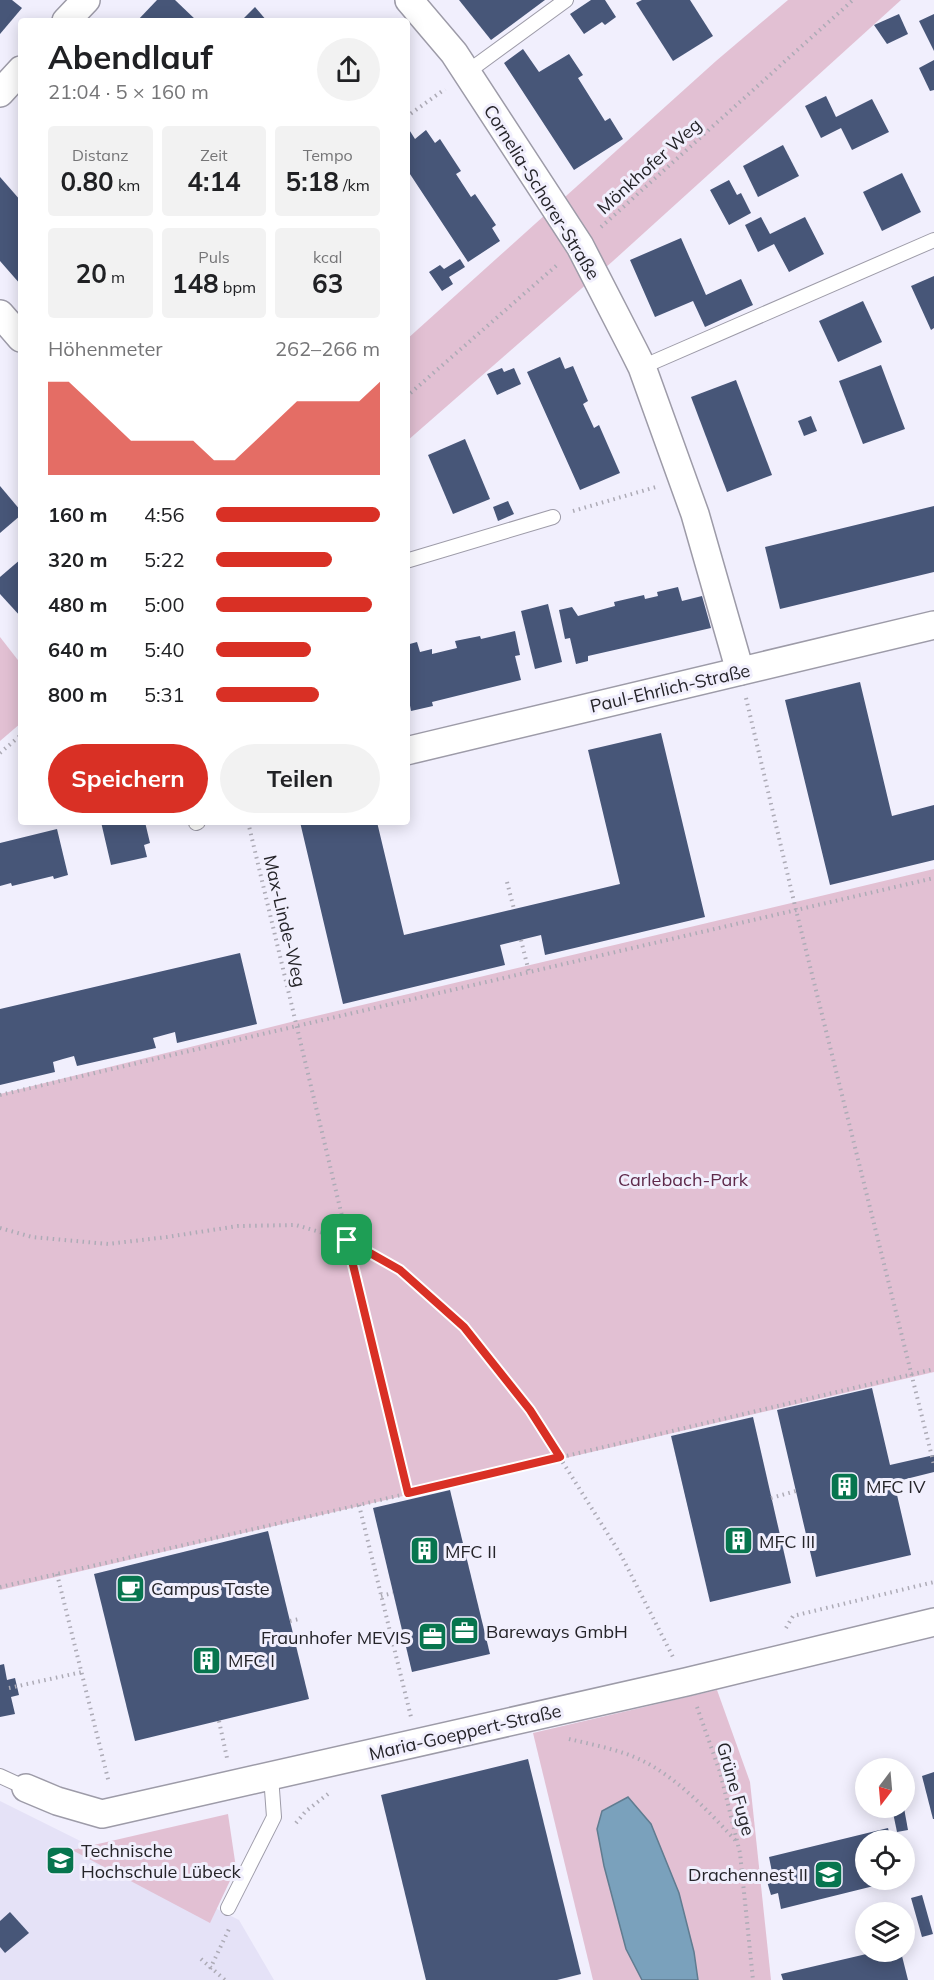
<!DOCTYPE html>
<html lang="de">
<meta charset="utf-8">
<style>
:root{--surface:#fff;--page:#f2f2f2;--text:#202124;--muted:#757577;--accent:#d93025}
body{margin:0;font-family:Mulish,sans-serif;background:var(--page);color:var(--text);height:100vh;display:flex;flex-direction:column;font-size:22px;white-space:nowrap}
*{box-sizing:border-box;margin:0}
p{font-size:20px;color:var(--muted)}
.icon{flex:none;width:33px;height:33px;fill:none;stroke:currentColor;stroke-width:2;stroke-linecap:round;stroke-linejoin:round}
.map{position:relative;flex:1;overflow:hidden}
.sheet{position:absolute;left:18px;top:18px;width:392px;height:807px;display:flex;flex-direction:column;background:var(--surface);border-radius:6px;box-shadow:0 3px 15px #0003}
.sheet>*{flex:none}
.needle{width:39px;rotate:196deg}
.tools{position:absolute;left:855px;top:1758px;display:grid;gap:12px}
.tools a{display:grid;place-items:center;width:60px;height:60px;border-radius:50%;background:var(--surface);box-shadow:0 3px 15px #0003;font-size:30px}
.pin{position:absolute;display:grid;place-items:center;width:51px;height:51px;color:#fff;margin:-26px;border-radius:12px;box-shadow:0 3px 9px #0006}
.round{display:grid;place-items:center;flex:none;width:63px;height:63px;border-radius:32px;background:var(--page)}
.overview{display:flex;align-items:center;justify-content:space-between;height:102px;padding:0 30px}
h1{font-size:33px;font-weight:700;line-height:45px}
.metrics{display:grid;grid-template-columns:repeat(3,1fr);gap:9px;height:102px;padding:6px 30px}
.metrics div{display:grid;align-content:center;border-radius:6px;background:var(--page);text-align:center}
.metrics b{font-size:26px;font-weight:700}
.metrics small{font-size:16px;font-weight:400}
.metrics p{font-size:16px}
.chart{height:168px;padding:12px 30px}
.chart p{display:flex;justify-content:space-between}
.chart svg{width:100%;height:108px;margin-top:6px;fill:var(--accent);opacity:.7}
.action{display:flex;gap:12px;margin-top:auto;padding:12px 30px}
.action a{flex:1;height:69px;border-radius:36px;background:var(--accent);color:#fff;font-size:24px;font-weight:700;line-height:69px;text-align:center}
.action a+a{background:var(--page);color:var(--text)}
ul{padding:0 30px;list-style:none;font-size:20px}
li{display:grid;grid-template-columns:96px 72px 1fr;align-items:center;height:45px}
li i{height:15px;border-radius:8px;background:var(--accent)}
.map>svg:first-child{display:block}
.built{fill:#e5e2f7}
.green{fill:#e2c0d3}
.water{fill:#7aa1bc;stroke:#607c90;stroke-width:1.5}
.building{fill:#475678}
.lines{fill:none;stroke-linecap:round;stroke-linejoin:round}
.lane-casing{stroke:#9d9ba8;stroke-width:16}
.street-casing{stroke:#9d9ba8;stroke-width:30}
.path{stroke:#adabb6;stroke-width:4;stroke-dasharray:1.5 4.5;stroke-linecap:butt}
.lane{stroke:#fff;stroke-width:14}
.street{stroke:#fff;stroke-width:27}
.route-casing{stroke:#fff;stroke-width:12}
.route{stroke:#d93025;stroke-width:8}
.labels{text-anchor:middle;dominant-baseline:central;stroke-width:6;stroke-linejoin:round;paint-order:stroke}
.street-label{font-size:18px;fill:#252429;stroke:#f1effd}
.park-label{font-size:18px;fill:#5e294a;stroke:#f1effd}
.poi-label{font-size:18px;fill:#252429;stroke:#f1effd;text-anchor:start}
</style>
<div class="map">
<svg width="934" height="1980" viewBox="0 0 934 1980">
<rect width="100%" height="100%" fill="#f1effd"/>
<!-- built -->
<polygon class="built" points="0,1801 239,1920 274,1980 0,1980"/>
<!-- green -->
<g class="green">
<polygon points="788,0 901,0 613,261 407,441 406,340 716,61"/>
<polygon points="0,637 21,664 21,723 0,741"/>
<polygon points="934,869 934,1372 0,1590 0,1094 295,1021"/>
<polygon points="717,1690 750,1782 771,1980 593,1980 533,1733"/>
<polygon points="228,1814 236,1868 210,1923 72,1850"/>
</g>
<!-- water -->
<polygon class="water" points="628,1797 651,1824 679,1893 694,1952 698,1980 642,1980 626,1949 604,1866 597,1829 602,1811"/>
<!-- building -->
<g class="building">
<polygon points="0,0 12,0 22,8 0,34"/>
<polygon points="157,0 175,0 197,21 137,21"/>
<polygon points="459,0 545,0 491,40"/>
<polygon points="591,0 605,0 616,17 605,25 602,22 584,34 570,14"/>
<polygon points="642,0 690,0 713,36 673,61 636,3"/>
<polygon points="255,7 267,21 245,21 243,19"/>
<polygon points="899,14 908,34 887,44 874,25"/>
<polygon points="934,14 934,51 919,21"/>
<polygon points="523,49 539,72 569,54 583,75 578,78 605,121 610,118 623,139 574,170 504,63"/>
<polygon points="934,60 934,90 930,91 919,68"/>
<polygon points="826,96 836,117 872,99 889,132 852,150 841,128 821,138 805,106"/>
<polygon points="408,128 415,139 426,130 435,143 440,139 461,171 456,174 471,197 475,194 496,225 492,228 500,241 468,262 406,168 406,129"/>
<polygon points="783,145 799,176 758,197 743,166"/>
<polygon points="902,173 921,212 882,231 863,192"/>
<polygon points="0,177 21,201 21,285 0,261"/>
<polygon points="729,180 737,195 741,193 751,213 729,225 710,190"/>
<polygon points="761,217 770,234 805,217 824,254 789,272 774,244 758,252 745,225"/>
<polygon points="681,238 706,295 741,279 753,305 705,327 693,301 655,317 630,260"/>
<polygon points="460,259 465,267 449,277 453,284 442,291 429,272 440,265 444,269"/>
<polygon points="934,276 934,328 931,330 911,286"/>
<polygon points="863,301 882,342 838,362 819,321"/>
<polygon points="560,357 565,369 573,366 588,401 583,404 594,428 599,425 620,473 580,490 527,372"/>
<polygon points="881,365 905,429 863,444 839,381"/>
<polygon points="502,368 504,372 514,368 521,384 497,395 487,374"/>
<polygon points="736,380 772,475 727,492 691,397"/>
<polygon points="811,416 817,431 804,436 798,421"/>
<polygon points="465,439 490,499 453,514 428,455"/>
<polygon points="0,486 21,511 21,515 0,533"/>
<polygon points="508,501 514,514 498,521 493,507"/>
<polygon points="934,506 934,572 780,609 765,547"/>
<polygon points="21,559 21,617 0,594 0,577"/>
<polygon points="678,587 682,601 702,596 711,628 588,656 588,661 576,664 570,638 565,639 559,610 572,607 578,616 615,606 614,602 644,595 645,599 658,596 657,592"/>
<polygon points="548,604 562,662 535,669 521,611"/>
<polygon points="515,631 520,655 515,656 521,680 432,702 433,706 411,711 409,700 406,701 406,645 417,642 420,652 432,649 432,654 457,648 455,641 480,636 481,639"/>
<polygon points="860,682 892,816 934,805 934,860 830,885 785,700"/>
<polygon points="661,733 705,917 545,955 541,935 500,945 505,965 343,1004 300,822 377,822 404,935 620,884 588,750"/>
<polygon points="101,822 145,822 150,843 144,845 147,857 111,865"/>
<polygon points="57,829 68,875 54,879 53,876 12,886 11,883 0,886 0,843"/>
<polygon points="240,953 257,1024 177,1043 175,1032 153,1038 156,1048 77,1066 74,1056 63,1059 53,1062 55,1072 0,1085 0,1009"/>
<polygon points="872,1388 890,1465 934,1455 934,1472 894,1482 911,1555 816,1577 777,1410"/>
<polygon points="753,1417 791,1583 710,1602 671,1436"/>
<polygon points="450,1490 490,1654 412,1672 373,1508"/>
<polygon points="268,1531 309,1699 135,1741 94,1574"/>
<polygon points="4,1664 7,1680 15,1678 19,1695 11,1697 15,1714 0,1717 0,1665"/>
<polygon points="528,1759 581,1974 557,1980 426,1980 381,1795"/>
<polygon points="934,1772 934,1819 933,1819 922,1776"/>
<polygon points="892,1808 904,1808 908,1830 897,1832"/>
<polygon points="888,1828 891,1840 866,1840 866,1880 898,1880 781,1909 778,1893 771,1895 766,1878 770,1872 772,1872 769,1857"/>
<polygon points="922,1895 933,1934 922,1937 911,1898"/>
<polygon points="10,1912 29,1933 5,1953 0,1947 0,1921"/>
<polygon points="875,1952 901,1952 908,1980 783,1980 781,1974"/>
</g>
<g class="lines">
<defs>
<g id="lane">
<polyline points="466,73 566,0"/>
<polyline points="642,367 934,240"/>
<polyline points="406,561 553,517"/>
<polyline points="196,823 198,822"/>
<polyline points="0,1776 26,1788"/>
<polyline points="228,1908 274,1817 271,1776"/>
</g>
<g id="street">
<polyline points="409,0 454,53 580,246 634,351 642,367 695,514 740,671"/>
<polyline points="66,21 86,0"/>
<polyline points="0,93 21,70"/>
<polyline points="0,314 21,338"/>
<polyline points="406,751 934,625"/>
<polyline points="26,1788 57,1801 102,1814 686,1682 934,1622"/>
</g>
</defs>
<!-- lane casing -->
<use href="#lane" class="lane-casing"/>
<!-- street casing -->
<use href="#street" class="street-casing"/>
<!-- path -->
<g class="path">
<polyline points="406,117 445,89"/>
<polyline points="601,227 853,0"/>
<polyline points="406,397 557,265"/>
<polyline points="573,511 656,487"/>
<polyline points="746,698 796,910 934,1465"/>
<polyline points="0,753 21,735"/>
<polyline points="248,822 408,1493"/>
<polyline points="507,882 514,909"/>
<polyline points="521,940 529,972"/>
<polyline points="0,1095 934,878"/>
<polyline points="0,1228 32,1237 108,1244 167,1237 238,1226 296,1225 347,1240 400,1270 463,1327 530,1410 621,1555 673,1657"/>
<polyline points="771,1498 796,1491"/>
<polyline points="359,1505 411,1717"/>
<polyline points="57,1574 109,1783"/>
<polyline points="0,1587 359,1505 934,1369"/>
<polyline points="381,1596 393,1593"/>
<polyline points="290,1621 299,1619"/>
<polyline points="786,1628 793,1616 934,1582"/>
<polyline points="9,1688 82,1672"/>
<polyline points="697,1707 720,1772 740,1853 753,1980"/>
<polyline points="219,1721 227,1758"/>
<path d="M569,1739C594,1745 622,1750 645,1762C681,1781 710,1813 737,1842"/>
<polyline points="296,1823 306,1811 328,1794"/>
<polyline points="201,1959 225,1980"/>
<polyline points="210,1969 229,1929"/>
</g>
<!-- lane -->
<use href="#lane" class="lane"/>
<!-- street -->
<use href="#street" class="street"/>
</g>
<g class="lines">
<defs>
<polygon id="route" points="347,1240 400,1270 464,1327 530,1410 560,1457 408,1493"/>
</defs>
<!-- route casing -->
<use href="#route" class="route-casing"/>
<!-- route -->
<use href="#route" class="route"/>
</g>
<!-- icons -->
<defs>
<symbol id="building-square" viewBox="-11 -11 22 22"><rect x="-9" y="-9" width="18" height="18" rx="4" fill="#07754e" stroke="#f1effd"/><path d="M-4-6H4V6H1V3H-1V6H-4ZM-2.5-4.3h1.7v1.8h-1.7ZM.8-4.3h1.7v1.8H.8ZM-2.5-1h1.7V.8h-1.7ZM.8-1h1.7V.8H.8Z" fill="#fff"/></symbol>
<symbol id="cafe-square" viewBox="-11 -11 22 22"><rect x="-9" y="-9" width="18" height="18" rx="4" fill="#07754e" stroke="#f1effd"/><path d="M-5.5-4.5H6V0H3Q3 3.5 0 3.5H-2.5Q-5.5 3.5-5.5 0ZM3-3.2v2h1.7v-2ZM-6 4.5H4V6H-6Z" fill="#fff"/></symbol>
<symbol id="office-square" viewBox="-11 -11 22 22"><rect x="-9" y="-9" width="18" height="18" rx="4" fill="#07754e" stroke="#f1effd"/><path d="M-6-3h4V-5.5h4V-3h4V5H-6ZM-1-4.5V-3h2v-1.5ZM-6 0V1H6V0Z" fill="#fff"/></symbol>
<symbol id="university-square" viewBox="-11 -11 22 22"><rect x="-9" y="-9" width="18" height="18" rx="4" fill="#07754e" stroke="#f1effd"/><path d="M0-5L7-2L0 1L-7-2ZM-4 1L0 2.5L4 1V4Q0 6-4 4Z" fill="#fff"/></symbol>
<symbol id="school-square" viewBox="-11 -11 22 22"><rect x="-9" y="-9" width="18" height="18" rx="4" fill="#07754e" stroke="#f1effd"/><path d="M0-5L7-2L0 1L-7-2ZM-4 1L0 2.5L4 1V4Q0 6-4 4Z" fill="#fff"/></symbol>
</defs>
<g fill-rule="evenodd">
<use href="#building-square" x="828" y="1470" width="33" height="33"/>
<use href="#building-square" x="722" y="1524" width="33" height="33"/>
<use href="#building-square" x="408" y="1534" width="33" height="33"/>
<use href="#cafe-square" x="114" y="1572" width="33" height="33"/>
<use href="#office-square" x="448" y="1614" width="33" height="33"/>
<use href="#office-square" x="416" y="1620" width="33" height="33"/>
<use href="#building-square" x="190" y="1644" width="33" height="33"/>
<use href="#university-square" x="44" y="1844" width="33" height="33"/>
<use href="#school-square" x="812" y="1858" width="33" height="33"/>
</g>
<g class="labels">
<!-- street labels -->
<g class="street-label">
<text transform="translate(649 166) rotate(-42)">Mönkhofer Weg</text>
<text transform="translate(542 192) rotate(58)">Cornelia-Schorer-Straße</text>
<text transform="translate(670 688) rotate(-13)">Paul-Ehrlich-Straße</text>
<text transform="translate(285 921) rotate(77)">Max-Linde-Weg</text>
<text transform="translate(465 1732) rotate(-13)">Maria-Goeppert-Straße</text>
<text transform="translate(736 1789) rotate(74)">Grüne Fuge</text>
</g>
<!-- park labels -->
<g class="park-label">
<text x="683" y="1179">Carlebach-Park</text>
</g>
<!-- poi labels -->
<g class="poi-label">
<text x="866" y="1486">MFC IV</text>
<text x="759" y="1541">MFC III</text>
<text x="445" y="1551">MFC II</text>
<text x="151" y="1588">Campus Taste</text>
<text x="486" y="1631">Bareways GmbH</text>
<text x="411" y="1637" text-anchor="end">Fraunhofer MEVIS</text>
<text x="228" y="1660">MFC I</text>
<text x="81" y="1850">Technische<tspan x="81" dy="21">Hochschule Lübeck</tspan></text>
<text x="808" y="1874" text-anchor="end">Drachennest II</text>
</g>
</g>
</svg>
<div class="tools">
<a><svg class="needle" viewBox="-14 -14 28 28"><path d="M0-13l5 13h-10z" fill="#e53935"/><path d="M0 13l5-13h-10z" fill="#757577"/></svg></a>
<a><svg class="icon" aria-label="locate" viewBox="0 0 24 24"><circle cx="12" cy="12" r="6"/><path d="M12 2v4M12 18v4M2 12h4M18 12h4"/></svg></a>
<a><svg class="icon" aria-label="layers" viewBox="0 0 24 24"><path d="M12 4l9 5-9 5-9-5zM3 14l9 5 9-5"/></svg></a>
</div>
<div class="pin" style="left:347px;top:1240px;background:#1e9e55"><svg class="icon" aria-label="arrive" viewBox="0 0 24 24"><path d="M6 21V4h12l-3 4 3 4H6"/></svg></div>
<section class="sheet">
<div class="overview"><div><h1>Abendlauf</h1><p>21:04 · 5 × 160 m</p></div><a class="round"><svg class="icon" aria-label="share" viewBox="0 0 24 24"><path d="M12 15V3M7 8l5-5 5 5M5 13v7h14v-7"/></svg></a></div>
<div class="metrics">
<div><p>Distanz</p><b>0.80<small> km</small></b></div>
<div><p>Zeit</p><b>4:14</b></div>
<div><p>Tempo</p><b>5:18<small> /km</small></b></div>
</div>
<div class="metrics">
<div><b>20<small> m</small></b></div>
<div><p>Puls</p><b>148<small> bpm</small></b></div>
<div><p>kcal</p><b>63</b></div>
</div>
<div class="chart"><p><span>Höhenmeter</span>262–266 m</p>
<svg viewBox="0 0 160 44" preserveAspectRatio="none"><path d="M0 44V6L10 6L20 14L30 22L40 30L50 30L60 30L70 30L80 38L90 38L100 30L110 22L120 14L130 14L140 14L150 14L160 6V44z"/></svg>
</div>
<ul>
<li><b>160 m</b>4:56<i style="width:100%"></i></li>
<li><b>320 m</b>5:22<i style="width:71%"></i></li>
<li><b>480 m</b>5:00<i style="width:95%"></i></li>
<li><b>640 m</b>5:40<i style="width:58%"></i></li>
<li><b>800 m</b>5:31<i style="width:63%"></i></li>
</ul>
<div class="action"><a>Speichern</a><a>Teilen</a></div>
</section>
</div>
